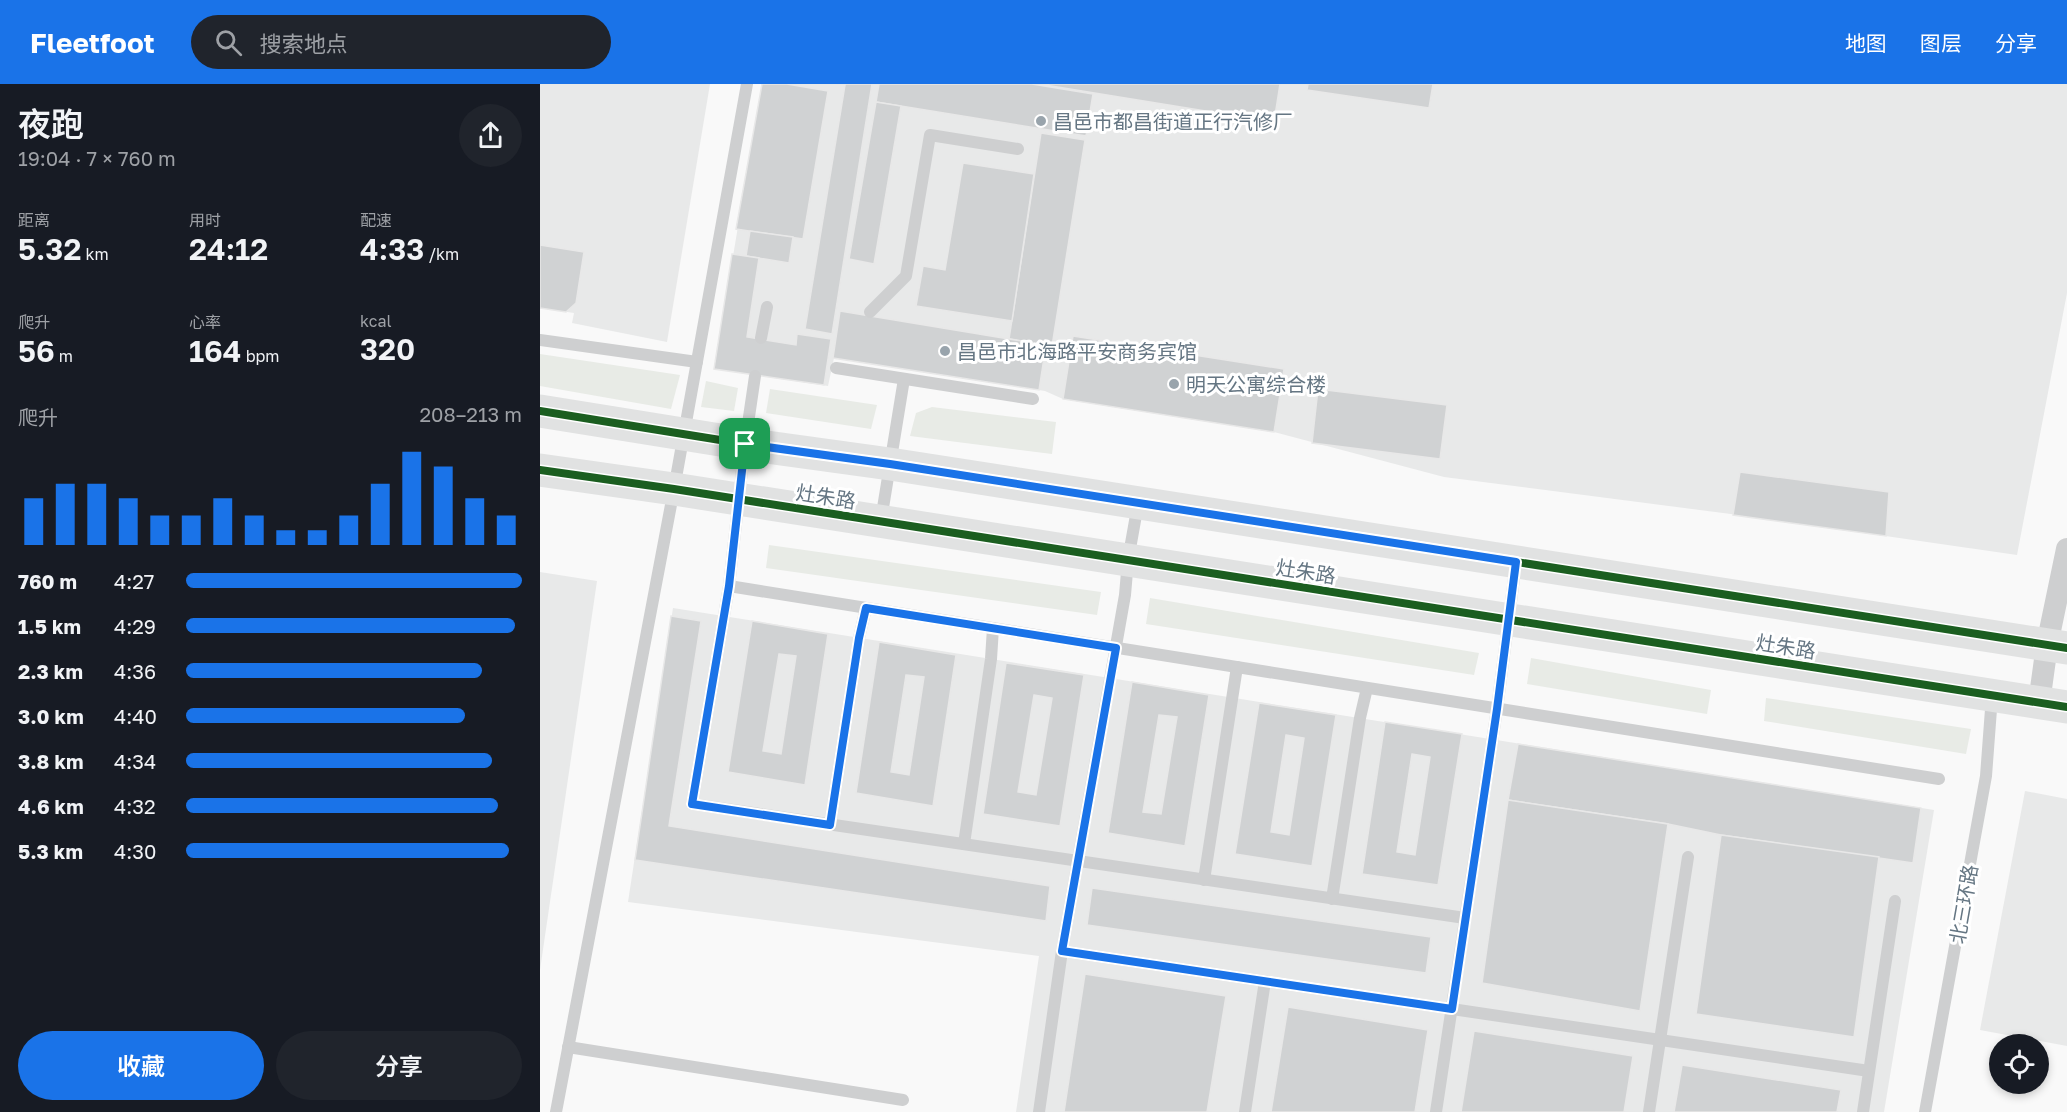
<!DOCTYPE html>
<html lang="zh">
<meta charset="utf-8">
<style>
:root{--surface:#171b24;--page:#20242c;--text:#f1f3f6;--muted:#9ea1a6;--accent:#1a73e8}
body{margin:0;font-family:"Golos Text","Noto Sans SC",sans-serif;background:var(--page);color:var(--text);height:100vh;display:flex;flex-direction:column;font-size:22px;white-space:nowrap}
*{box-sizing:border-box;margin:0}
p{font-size:20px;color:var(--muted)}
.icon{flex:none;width:33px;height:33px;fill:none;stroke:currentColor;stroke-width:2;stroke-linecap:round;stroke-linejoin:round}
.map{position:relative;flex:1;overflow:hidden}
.panel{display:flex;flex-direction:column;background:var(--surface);width:540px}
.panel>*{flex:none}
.controls{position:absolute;left:1449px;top:950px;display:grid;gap:12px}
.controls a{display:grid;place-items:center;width:60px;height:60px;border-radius:50%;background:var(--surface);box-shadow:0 3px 9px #0003;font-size:30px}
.pin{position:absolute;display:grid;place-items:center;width:51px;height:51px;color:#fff;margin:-26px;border-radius:12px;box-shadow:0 3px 9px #0006}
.round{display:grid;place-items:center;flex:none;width:63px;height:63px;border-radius:32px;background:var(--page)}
.headline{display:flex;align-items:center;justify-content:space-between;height:102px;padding:0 18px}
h1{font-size:33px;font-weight:600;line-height:45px}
.stats{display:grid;grid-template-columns:repeat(3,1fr);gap:9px;height:102px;padding:6px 18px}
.stats div{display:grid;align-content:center}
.stats b{font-size:30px;font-weight:600}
.stats small{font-size:16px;font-weight:400}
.stats p{font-size:16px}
.chart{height:168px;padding:12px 18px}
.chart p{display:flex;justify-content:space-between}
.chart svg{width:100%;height:108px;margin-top:6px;stroke:var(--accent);stroke-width:6}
.cta{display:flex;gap:12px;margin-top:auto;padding:12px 18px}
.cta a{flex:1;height:69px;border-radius:36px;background:var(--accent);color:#fff;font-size:24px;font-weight:600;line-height:69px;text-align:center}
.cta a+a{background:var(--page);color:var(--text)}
ul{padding:0 18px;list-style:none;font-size:20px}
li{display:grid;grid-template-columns:96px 72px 1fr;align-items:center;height:45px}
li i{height:15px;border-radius:8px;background:var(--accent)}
header{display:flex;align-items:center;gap:36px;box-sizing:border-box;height:84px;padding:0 30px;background:var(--accent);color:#fff}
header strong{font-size:28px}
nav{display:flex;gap:33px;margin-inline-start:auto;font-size:21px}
.search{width:420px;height:54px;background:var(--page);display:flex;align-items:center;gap:15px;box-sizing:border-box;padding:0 21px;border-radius:33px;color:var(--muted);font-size:22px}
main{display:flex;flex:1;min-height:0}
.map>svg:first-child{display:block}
.built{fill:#e8e9e9}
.green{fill:#e8ebe6}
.building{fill:#d0d2d3;stroke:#e8e8e8;stroke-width:1.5;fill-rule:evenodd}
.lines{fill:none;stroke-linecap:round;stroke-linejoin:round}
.lane{stroke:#cecfd0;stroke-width:12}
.street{stroke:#cecfd0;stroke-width:22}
.secondary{stroke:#e1e2e2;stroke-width:33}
.cycleway-casing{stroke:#fff;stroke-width:11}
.cycleway{stroke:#1b5e20;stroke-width:8}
.route-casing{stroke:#fff;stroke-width:12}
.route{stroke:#1a73e8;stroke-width:8}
.poi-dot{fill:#99a4ac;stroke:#fff;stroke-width:2}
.labels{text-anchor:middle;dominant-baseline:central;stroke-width:6;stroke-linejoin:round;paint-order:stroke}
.poi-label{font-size:20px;fill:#657683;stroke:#fff;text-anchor:start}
.street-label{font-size:20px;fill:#657683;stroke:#fff}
</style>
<header>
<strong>Fleetfoot</strong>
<div class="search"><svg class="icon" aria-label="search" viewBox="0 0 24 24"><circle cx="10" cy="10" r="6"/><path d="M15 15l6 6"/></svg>搜索地点</div>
<nav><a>地图</a><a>图层</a><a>分享</a></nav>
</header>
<main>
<section class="panel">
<div class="headline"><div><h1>夜跑</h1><p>19:04 · 7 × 760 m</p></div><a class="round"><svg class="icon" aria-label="share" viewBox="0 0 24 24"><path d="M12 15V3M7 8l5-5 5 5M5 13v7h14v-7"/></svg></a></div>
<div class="stats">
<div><p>距离</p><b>5.32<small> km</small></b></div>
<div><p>用时</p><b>24:12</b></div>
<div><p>配速</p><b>4:33<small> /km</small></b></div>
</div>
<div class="stats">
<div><p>爬升</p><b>56<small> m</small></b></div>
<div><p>心率</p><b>164<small> bpm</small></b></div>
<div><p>kcal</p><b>320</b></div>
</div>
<div class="chart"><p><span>爬升</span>208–213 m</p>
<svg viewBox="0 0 160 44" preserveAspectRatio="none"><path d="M5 44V25M15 44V19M25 44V19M35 44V25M45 44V32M55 44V32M65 44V25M75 44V32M85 44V38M95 44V38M105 44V32M115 44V19M125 44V6M135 44V12M145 44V25M155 44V32"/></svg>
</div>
<ul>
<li><b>760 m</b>4:27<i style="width:100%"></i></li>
<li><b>1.5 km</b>4:29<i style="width:98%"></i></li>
<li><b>2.3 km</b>4:36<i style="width:88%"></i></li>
<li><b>3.0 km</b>4:40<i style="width:83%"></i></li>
<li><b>3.8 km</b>4:34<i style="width:91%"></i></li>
<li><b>4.6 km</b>4:32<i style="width:93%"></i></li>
<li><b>5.3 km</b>4:30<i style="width:96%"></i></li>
</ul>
<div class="cta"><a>收藏</a><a>分享</a></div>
</section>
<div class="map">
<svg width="1527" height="1028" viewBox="0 0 1527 1028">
<rect width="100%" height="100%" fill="#f9f9f9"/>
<!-- built -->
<g class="built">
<polygon points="0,0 170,0 127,258 32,239 34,229 0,224"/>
<polygon points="222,0 1527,0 1527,209 1477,471 1214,433 904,393 734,348 523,315 505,307 294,274 288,302 174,285"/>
<polygon points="0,488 57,497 0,886"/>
<polygon points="133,524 1394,726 1344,1028 476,1028 499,872 88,818"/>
<polygon points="1485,707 1527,715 1527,962 1440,946"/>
</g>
<!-- green -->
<g class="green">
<polygon points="0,270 140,291 131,325 0,302"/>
<polygon points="166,297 198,304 194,327 161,323"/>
<polygon points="230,305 337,321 331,345 226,329"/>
<polygon points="392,323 516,338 512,370 370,352 376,329"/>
<polygon points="229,461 561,508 557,531 226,484"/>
<polygon points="610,514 939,569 934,591 606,540"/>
<polygon points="991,574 1171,606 1167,630 987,600"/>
<polygon points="1226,614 1431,645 1426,670 1224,637"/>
</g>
<!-- building -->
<g class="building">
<polygon points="222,0 247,0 288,7 263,155 196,145"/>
<polygon points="296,0 332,0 292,250 265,245 305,1"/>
<polygon points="339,0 492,0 553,10 546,52 336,18"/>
<polygon points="499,0 740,0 734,38"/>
<polygon points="768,0 893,0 889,24 767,6"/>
<polygon points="336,18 361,22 334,180 309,175"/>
<polygon points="501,49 545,56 512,262 469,255"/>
<polygon points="423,79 494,90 472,237 376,222 383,182 405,186"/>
<polygon points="210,147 253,153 249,179 206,172"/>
<polygon points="0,161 44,168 36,219 26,228 0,224"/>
<polygon points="192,170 219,174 207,253 256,261 257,250 291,255 284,301 174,285"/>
<polygon points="300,227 506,261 499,306 293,274"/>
<polygon points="533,252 744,285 734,348 523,315"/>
<polygon points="778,305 907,321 900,375 772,359"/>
<polygon points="1200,388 1349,408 1346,452 1193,431"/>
<polygon points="131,532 161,537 129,742 510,802 506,837 95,776"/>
<path d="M212,537L288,550L265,701L188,688ZM239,570L256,572L241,670L223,667Z"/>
<path d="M339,558L416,571L393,722L316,709ZM366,591L384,593L369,691L351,688Z"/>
<path d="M466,579L544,591L520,742L443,730ZM494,611L512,614L496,711L478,708Z"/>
<path d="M592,598L669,611L645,762L568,749ZM619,631L637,633L621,730L603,728Z"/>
<path d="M719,619L796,631L772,782L695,770ZM746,651L764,654L749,751L731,748Z"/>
<path d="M845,638L922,650L898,801L822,790ZM872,670L890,673L875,771L857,768Z"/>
<polygon points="978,660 1381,724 1373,779 1181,751 1128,740 968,716"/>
<polygon points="968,716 1128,740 1100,927 942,899"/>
<polygon points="1181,751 1339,773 1314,953 1156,930"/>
<polygon points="552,804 891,853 886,889 547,841"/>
<polygon points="545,890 686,912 667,1028 524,1028"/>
<polygon points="748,923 888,946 875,1028 731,1028"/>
<polygon points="934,947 1093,972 1084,1028 921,1028"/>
<polygon points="1142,981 1301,1006 1297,1028 1134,1028"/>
</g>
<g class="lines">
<!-- lane -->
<g class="lane">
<polyline points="330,228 366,192 390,51 478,65"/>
<polyline points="221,254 227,223"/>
<polyline points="0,256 157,278"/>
<polyline points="296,284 493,315"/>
<polyline points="215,292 205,360 189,502 152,720 925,834"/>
<polyline points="341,436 364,295"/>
<polyline points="189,502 1399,695"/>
<polyline points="290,741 319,554 326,524"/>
<polyline points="424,760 451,575 453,544"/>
<polyline points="664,796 697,583"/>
<polyline points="792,815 820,634 827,604"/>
<polyline points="522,867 1329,987"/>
<polyline points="28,963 363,1016"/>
<polyline points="16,1028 134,405 207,0"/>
<polyline points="499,1028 522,867 585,511 588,476 598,420"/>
<polyline points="705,1028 725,897"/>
<polyline points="896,1028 957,625 976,479"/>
<polyline points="1109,1028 1148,773"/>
<polyline points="1323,1028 1355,817"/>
<polyline points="1385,1028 1446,692 1452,612"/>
</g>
<!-- street -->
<polyline class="street" points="1499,619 1507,561 1527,465"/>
<!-- secondary -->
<g class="secondary">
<polyline points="0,327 205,360 350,380 1527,564"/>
<polyline points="0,386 134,405 1527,623"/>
</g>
<defs>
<g id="cycleway">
<polyline points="0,327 205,360 350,380 1527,564"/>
<polyline points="0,386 134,405 1527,623"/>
</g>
</defs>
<!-- cycleway casing -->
<use href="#cycleway" class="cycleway-casing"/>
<!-- cycleway -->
<use href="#cycleway" class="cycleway"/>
</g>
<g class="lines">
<defs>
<polygon id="route" points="205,360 350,380 976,478 957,625 912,925 522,867 576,564 326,524 319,554 290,741 152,720 189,502"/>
</defs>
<!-- route casing -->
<use href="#route" class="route-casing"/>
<!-- route -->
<use href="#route" class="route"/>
</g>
<!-- markers -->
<g class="poi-dot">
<circle cx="501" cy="37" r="6"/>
<circle cx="405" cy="267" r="6"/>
<circle cx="634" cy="300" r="6"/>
</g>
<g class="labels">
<!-- poi labels -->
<g class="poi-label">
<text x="513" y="37">昌邑市都昌街道正行汽修厂</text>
<text x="417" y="267">昌邑市北海路平安商务宾馆</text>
<text x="646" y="300">明天公寓综合楼</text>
</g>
<!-- street labels -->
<g class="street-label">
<text transform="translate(286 412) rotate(9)">灶朱路</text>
<text transform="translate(766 487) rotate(9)">灶朱路</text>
<text transform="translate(1246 562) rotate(9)">灶朱路</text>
<text transform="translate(1423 820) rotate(-80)">北三环路</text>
</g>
</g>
</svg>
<div class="controls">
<a><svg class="icon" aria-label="locate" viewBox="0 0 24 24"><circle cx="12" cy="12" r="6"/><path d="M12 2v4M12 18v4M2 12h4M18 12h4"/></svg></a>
</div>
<div class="pin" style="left:205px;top:360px;background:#1e9e55"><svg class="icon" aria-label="arrive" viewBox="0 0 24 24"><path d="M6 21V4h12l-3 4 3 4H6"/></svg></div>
</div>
</main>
